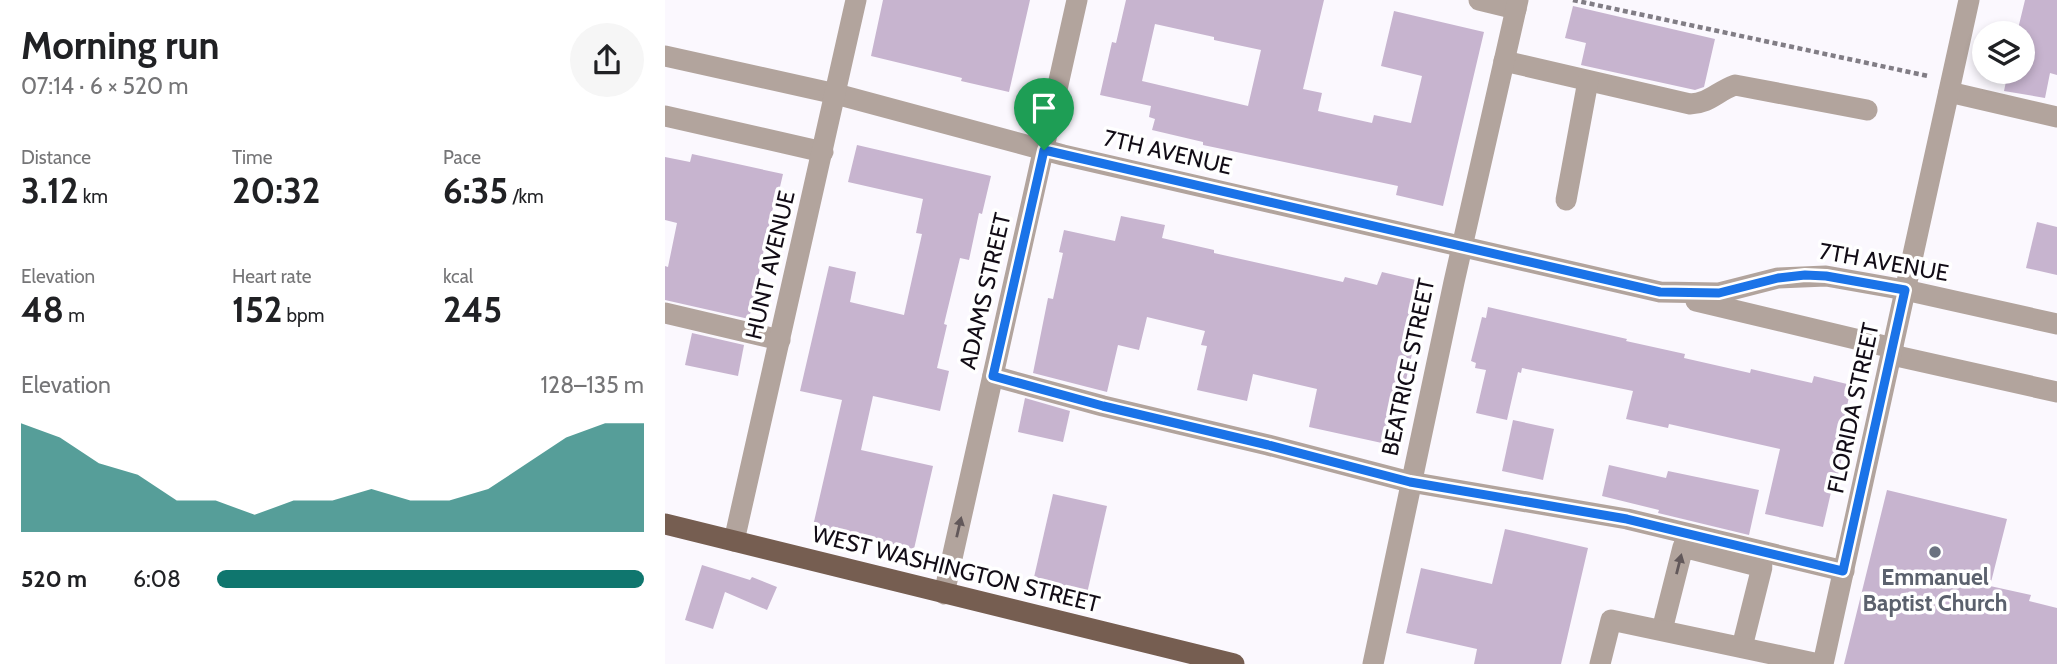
<!DOCTYPE html>
<meta charset="utf-8">
<style>
:root{--surface:#fff;--page:#f6f6f6;--text:#202124;--muted:#757577;--accent:#0f766e}
body{margin:0;font-family:Cabin,sans-serif;background:var(--page);color:var(--text);height:100vh;display:flex;flex-direction:column;font-size:26px;white-space:nowrap}
*{box-sizing:border-box;margin:0}
p{font-size:23px;color:var(--muted)}
.icon{flex:none;width:38px;height:38px;fill:none;stroke:currentColor;stroke-width:2;stroke-linecap:round;stroke-linejoin:round}
.map{position:relative;flex:1;overflow:hidden}
.sheet{display:flex;flex-direction:column;background:var(--surface);width:665px}
.sheet>*{flex:none}
.fabs{position:absolute;left:1307px;top:21px;display:grid;gap:14px}
.fabs a{display:grid;place-items:center;width:63px;height:63px;border-radius:50%;background:var(--surface);box-shadow:0 4px 10px #0003;font-size:35px}
.pin{position:absolute;display:grid;place-items:center;width:60px;height:60px;color:#fff;margin:-72px -30px;border-radius:50% 50% 50% 0;rotate:-45deg;box-shadow:0 0 7px #0007}
.pin .icon{rotate:45deg}
.round{display:grid;place-items:center;flex:none;width:74px;height:74px;border-radius:37px;background:var(--page)}
.head{display:flex;align-items:center;justify-content:space-between;height:119px;padding:0 21px}
h1{font-size:38px;font-weight:800;line-height:52px}
.stats{display:grid;grid-template-columns:repeat(3,1fr);gap:10px;height:119px;padding:7px 21px}
.stats div{display:grid;align-content:center}
.stats b{font-size:35px;font-weight:800}
.stats small{font-size:19px;font-weight:400}
.stats p{font-size:19px}
.chart{height:196px;padding:14px 21px}
.chart p{display:flex;justify-content:space-between}
.chart svg{width:100%;height:126px;margin-top:7px;fill:var(--accent);opacity:.7}
ul{padding:0 21px;list-style:none;font-size:23px}
li{display:grid;grid-template-columns:112px 84px 1fr;align-items:center;height:52px}
li i{height:18px;border-radius:9px;background:var(--accent)}
main{display:flex;flex:1;min-height:0}
.map>svg:first-child{display:block}
.building{fill:#c7b4cf;fill-rule:evenodd}
.lines{fill:none;stroke-linecap:round;stroke-linejoin:round}
.path{stroke:#817d85;stroke-width:4.5;stroke-dasharray:5 3.5;stroke-linecap:butt}
.minor{stroke:#b2a49d;stroke-width:21}
.major{stroke:#765e51;stroke-width:21}
.oneway{fill:#62585a}
.route-casing{stroke:#fff;stroke-width:14}
.route{stroke:#1a73e8;stroke-width:9}
.worship-dot{fill:#6b7280;stroke:#fff;stroke-width:2.5}
.labels{text-anchor:middle;dominant-baseline:central;stroke-width:7;stroke-linejoin:round;paint-order:stroke}
.street-label{font-size:23px;fill:#120c16;stroke:#fff}
.worship-label{font-size:23px;font-weight:bold;fill:#5b616d;stroke:#fff}
</style>
<main>
<section class="sheet">
<div class="head"><div><h1>Morning run</h1><p>07:14 · 6 × 520 m</p></div><a class="round"><svg class="icon" aria-label="share" viewBox="0 0 24 24"><path d="M12 15V3M7 8l5-5 5 5M5 13v7h14v-7"/></svg></a></div>
<div class="stats">
<div><p>Distance</p><b>3.12<small> km</small></b></div>
<div><p>Time</p><b>20:32</b></div>
<div><p>Pace</p><b>6:35<small> /km</small></b></div>
</div>
<div class="stats">
<div><p>Elevation</p><b>48<small> m</small></b></div>
<div><p>Heart rate</p><b>152<small> bpm</small></b></div>
<div><p>kcal</p><b>245</b></div>
</div>
<div class="chart"><p><span>Elevation</span>128–135 m</p>
<svg viewBox="0 0 160 44" preserveAspectRatio="none"><path d="M0 44V6L10 11L20 20L30 24L40 33L50 33L60 38L70 33L80 33L90 29L100 33L110 33L120 29L130 20L140 11L150 6L160 6V44z"/></svg>
</div>
<ul>
<li><b>520 m</b>6:08<i style="width:100%"></i></li>
</ul>
</section>
<div class="map">
<svg width="1392" height="664" viewBox="0 0 1392 664">
<rect width="100%" height="100%" fill="#fbf8fe"/>
<!-- building -->
<g class="building">
<polygon points="218,0 365,0 344,92 296,81 297,78 206,56"/>
<path d="M461,0H659L638,89L657,93L653,111L707,123L709,115L746,123L757,76L716,66L729,11L819,32L778,206L731,195L733,186L538,145V142L487,130L490,119L484,117L486,106L435,95L447,42L451,43ZM490,24L549,37V40L596,50L583,106L477,81Z"/>
<polygon points="1360,0 1392,0 1392,75 1385,73 1380,98 1339,91 1343,72 1358,72 1358,33 1352,33"/>
<polygon points="908,6 1050,39 1039,87 1030,90 916,65 921,43 900,38"/>
<polygon points="192,145 326,176 317,214 314,213 304,260 295,258 279,324 282,325 272,368 284,371 275,411 208,396 196,450 268,466 249,549 148,526 177,400 135,391 164,266 191,272 185,302 239,315 257,234 251,233 258,199 183,182"/>
<polygon points="27,154 118,174 111,204 109,203 84,319 0,300 0,266 3,267 12,223 0,220 0,157 25,162"/>
<polygon points="456,216 500,225 497,238 549,250 549,253 678,282 680,277 712,285 717,272 759,282 743,353 747,354 726,445 644,427 652,389 588,374 582,401 532,390 542,346 536,345 540,331 482,317 474,350 453,345 442,392 368,373 383,298 388,299 398,253 394,252 399,230 450,241"/>
<polygon points="1372,222 1392,227 1392,275 1361,268"/>
<polygon points="823,307 962,339 961,341 1020,354 1019,358 1085,373 1086,369 1147,383 1149,376 1182,384 1179,396 1184,397 1171,455 1177,457 1170,489 1167,488 1158,527 1100,514 1115,449 1004,424 1003,428 961,419 968,391 857,368 856,373 853,372 842,420 811,413 821,370 810,368 811,363 806,361 817,317 821,318"/>
<polygon points="27,333 79,345 73,376 20,365"/>
<polygon points="360,398 405,411 398,442 353,432"/>
<polygon points="848,420 889,429 878,480 837,471"/>
<polygon points="944,465 1001,478 1003,471 1094,490 1084,535 993,513 994,510 937,496"/>
<polygon points="1222,490 1342,519 1325,586 1366,595 1364,601 1392,608 1392,664 1179,664"/>
<polygon points="388,494 442,506 421,598 367,586"/>
<polygon points="840,529 923,548 896,664 809,664 812,649 741,633 756,568 827,584"/>
<polygon points="37,565 85,580 87,577 112,587 102,610 60,592 48,629 20,620"/>
</g>
<g class="lines">
<!-- path -->
<polyline class="path" points="908,0 1263,76"/>
<!-- minor -->
<g class="minor">
<polyline points="814,0 851,9"/>
<polyline points="0,56 171,94 398,155 995,292 1054,293 1113,278 1161,276 1240,290 1392,324"/>
<path d="M839,61L1025,104C1045,103 1051,92 1070,85L1202,110"/>
<polyline points="1284,92 1392,117"/>
<polyline points="0,116 158,152"/>
<polyline points="901,200 923,81"/>
<polyline points="1031,301 1228,348"/>
<polyline points="0,313 115,340"/>
<polyline points="1227,355 1392,392"/>
<polyline points="328,376 438,406 603,445 745,482 962,519 1179,571"/>
<polyline points="69,541 191,0"/>
<polyline points="279,594 412,0"/>
<polyline points="997,630 1018,547 1097,567 1077,647"/>
<polyline points="708,664 789,282 853,0"/>
<polyline points="935,664 946,620 1154,664"/>
<polyline points="1158,664 1304,0"/>
</g>
<!-- major -->
<polyline class="major" points="0,524 569,664"/>
</g>
<!-- one-way arrows -->
<defs><path id="oneway-solid" d="M-6-.8H1V-3.2L6.5 0L1 3.2V.8H-6Z" transform="scale(1.75)"/></defs>
<g class="oneway">
<use href="#oneway-solid" transform="translate(294 527) rotate(-77)"/>
<use href="#oneway-solid" transform="translate(1014 564) rotate(-76)"/>
</g>
<g class="lines">
<defs>
<polygon id="route" points="379,150 995,292 1054,293 1113,278 1140,275 1161,276 1240,290 1178,571 962,519 745,482 603,445 438,406 328,376"/>
</defs>
<!-- route casing -->
<use href="#route" class="route-casing"/>
<!-- route -->
<use href="#route" class="route"/>
</g>
<!-- markers -->
<circle class="worship-dot" cx="1270" cy="552" r="7"/>
<g class="labels">
<!-- street labels -->
<g class="street-label">
<text transform="translate(503 152) rotate(13)">7TH AVENUE</text>
<text transform="translate(1219 262) rotate(10)">7TH AVENUE</text>
<text transform="translate(105 265) rotate(-77)">HUNT AVENUE</text>
<text transform="translate(320 291) rotate(-77)">ADAMS STREET</text>
<text transform="translate(743 367) rotate(-78)">BEATRICE STREET</text>
<text transform="translate(1188 408) rotate(-78)">FLORIDA STREET</text>
<text transform="translate(291 569) rotate(14)">WEST WASHINGTON STREET</text>
</g>
<!-- worship labels -->
<g class="worship-label">
<text x="1270" y="577">Emmanuel<tspan x="1270" dy="26">Baptist Church</tspan></text>
</g>
</g>
</svg>
<div class="fabs">
<a><svg class="icon" aria-label="layers" viewBox="0 0 24 24"><path d="M12 4l9 5-9 5-9-5zM3 14l9 5 9-5"/></svg></a>
</div>
<div class="pin" style="left:379px;top:150px;background:#1e9e55"><svg class="icon" aria-label="arrive" viewBox="0 0 24 24"><path d="M6 21V4h12l-3 4 3 4H6"/></svg></div>
</div>
</main>
